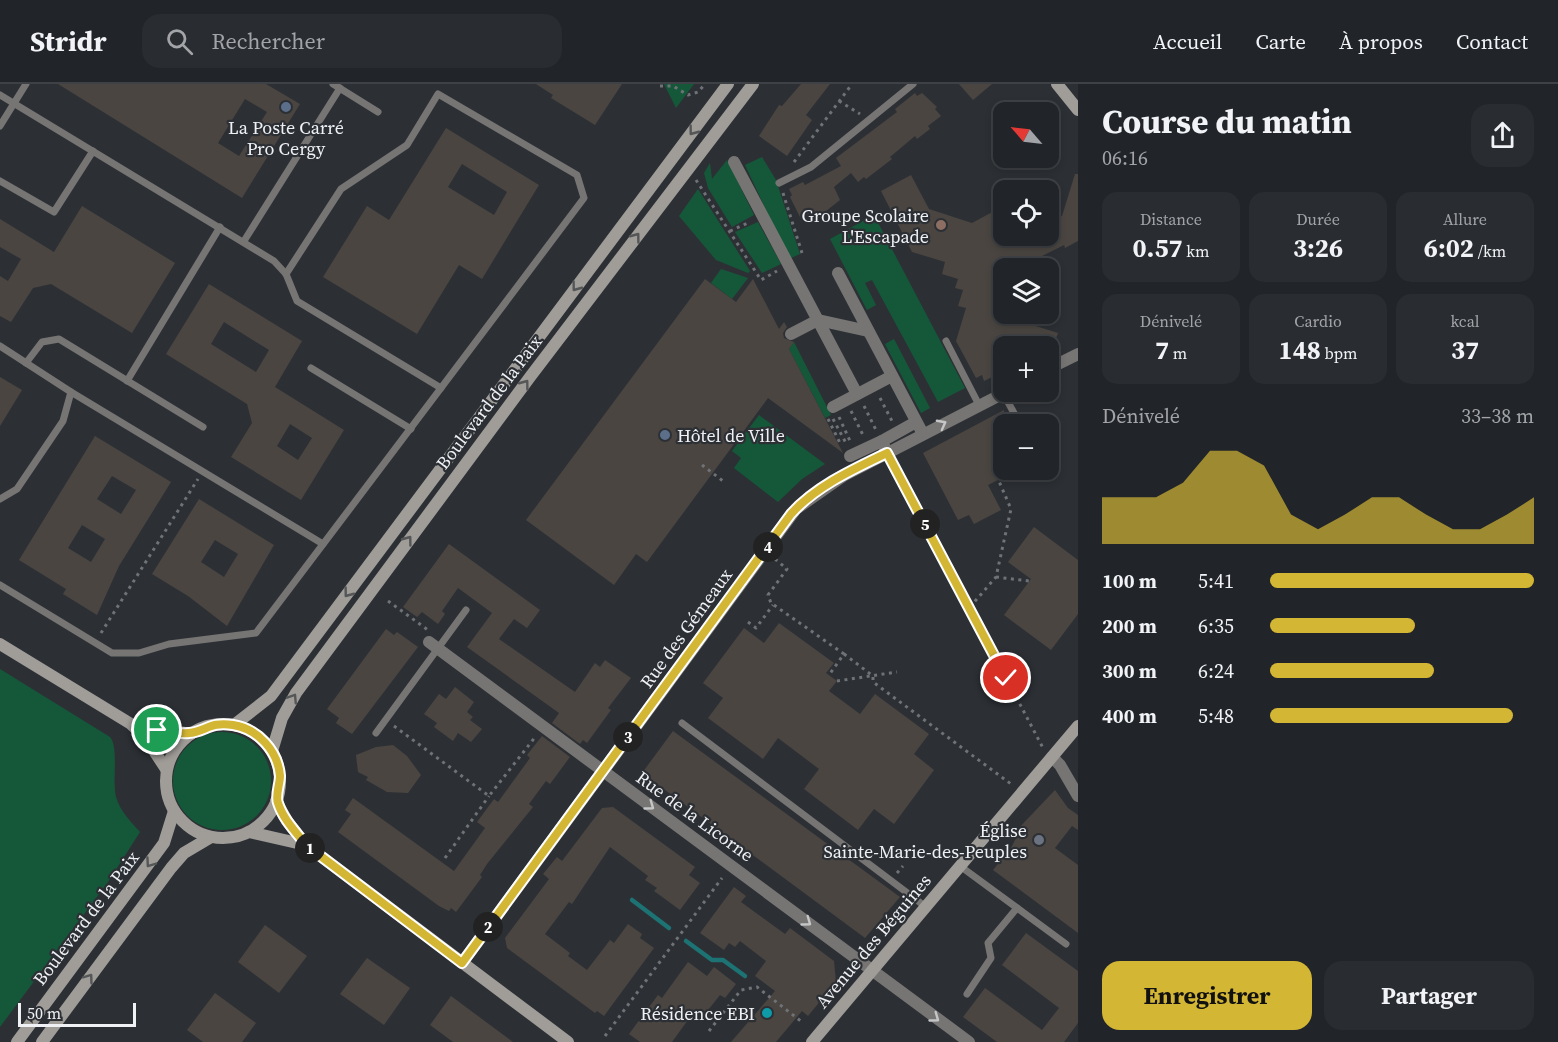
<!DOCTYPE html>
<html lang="fr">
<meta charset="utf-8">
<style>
:root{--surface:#212428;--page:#292c30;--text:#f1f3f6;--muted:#a2a4a8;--line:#3e4145;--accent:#d4b635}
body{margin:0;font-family:"Source Serif 4",serif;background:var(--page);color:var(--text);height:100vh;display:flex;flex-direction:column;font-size:22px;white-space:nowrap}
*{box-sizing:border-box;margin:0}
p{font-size:20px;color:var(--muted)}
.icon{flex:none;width:33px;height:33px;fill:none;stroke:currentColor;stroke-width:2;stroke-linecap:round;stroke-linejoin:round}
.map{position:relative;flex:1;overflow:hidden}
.side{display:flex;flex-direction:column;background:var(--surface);width:480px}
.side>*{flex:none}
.needle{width:39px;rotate:298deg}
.tools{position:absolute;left:993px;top:18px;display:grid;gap:12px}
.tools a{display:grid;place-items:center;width:66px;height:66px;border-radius:12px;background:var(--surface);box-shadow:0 3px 9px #0003,0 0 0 2px var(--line);font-size:30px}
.scale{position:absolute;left:18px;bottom:15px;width:118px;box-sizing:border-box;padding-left:6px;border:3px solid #eff1f5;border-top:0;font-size:16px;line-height:21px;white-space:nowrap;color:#eff1f5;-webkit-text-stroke:4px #2c3035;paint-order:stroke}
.pin{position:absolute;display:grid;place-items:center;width:51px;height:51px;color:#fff;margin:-26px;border:3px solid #fff;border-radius:50%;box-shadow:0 2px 6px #0007}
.km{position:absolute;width:30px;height:30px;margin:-15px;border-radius:50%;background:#222;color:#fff;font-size:16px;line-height:30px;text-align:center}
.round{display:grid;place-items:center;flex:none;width:63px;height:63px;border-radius:18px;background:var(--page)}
.overview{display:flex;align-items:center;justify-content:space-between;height:102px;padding:0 24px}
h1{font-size:33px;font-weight:700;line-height:45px}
.figures{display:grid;grid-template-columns:repeat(3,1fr);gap:9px;height:102px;padding:6px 24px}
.figures div{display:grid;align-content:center;border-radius:15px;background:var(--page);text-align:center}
.figures b{font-size:26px;font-weight:700}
.figures small{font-size:16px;font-weight:400}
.figures p{font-size:16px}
.chart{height:168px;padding:12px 24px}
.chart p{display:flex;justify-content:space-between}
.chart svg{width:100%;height:108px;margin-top:6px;fill:var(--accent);opacity:.7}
.button{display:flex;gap:12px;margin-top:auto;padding:12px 24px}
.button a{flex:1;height:69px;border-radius:18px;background:var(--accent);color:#111;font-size:24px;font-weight:700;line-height:69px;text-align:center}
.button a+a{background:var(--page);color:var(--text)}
ul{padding:0 24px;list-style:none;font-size:20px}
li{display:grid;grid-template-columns:96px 72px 1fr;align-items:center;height:45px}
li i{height:15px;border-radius:8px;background:var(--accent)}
header{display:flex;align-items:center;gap:36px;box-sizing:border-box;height:84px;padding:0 30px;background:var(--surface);border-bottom:2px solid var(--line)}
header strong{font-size:28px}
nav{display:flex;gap:33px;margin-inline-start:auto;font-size:21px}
.search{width:420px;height:54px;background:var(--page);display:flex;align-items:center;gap:15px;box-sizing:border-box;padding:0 21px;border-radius:18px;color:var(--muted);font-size:22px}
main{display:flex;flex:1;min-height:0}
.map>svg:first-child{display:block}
.green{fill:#155839}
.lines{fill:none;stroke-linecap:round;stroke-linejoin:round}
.stream{stroke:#1d7273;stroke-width:4.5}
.building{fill:#4a4540;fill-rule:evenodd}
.path{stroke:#6f7277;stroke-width:3;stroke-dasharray:3 4.5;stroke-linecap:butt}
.lane{stroke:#777573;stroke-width:7}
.street{stroke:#777573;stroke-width:12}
.secondary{stroke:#a09d99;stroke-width:12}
.oneway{stroke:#555658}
.oneway2{stroke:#c5c6c8}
.route-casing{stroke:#fff;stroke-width:12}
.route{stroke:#d4b635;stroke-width:8}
.service-dot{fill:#5c6f8a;stroke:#2c3035;stroke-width:2}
.education-dot{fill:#8d6e63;stroke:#2c3035;stroke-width:2}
.worship-dot{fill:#6b7280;stroke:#2c3035;stroke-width:2}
.culture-dot{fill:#0f9aa8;stroke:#2c3035;stroke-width:2}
.labels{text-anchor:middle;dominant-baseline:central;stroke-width:4.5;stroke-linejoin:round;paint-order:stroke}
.poi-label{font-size:18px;fill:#eff1f5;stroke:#2c3035;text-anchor:end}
.street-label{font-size:18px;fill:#eff1f5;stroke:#2c3035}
</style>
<header>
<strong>Stridr</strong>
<div class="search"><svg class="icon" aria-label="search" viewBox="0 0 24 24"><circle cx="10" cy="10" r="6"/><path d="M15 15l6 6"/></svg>Rechercher</div>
<nav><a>Accueil</a><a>Carte</a><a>À propos</a><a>Contact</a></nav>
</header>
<main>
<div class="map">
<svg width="1078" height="958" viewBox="0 0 1078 958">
<rect width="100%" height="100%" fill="#2c3035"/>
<!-- green -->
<g class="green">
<polygon points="664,0 694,0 676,24"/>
<polygon points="762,73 776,96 800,170 789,175 745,81"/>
<polygon points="727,76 754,131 732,143 708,104 704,89 710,79 712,95"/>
<polygon points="698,105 750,187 748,189 716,176 679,132"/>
<polygon points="874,131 965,304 938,318 872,196 865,199 876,221 867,226 830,155"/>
<polygon points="758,138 781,180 762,189 735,148"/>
<polygon points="721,185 748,194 732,215 711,199"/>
<polygon points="894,255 930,324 921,329 885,260"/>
<polygon points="794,258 831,331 825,334 789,265"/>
<polygon points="759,331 825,380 802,395 778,418 734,384 741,374 732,367"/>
<path d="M0,585L110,653C119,664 112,696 116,713C120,727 131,738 140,748L108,798L0,943Z"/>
<circle cx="222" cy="697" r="49"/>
</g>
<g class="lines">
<!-- stream -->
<g class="stream">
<polyline points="632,816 669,844"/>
<polyline points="686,857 712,876 723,876 745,892"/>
</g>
</g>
<!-- building -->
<g class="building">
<path d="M58,0H266L300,20L242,114ZM245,15L267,28L239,72L218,59Z"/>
<polygon points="536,0 622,0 595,41 551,14 553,11"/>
<polygon points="801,0 830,0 806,31 812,36 787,72 759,52 779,21 782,22"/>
<polygon points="959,0 992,0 973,16"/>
<polygon points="915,9 917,12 922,9 937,23 935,25 941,32 928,42 930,45 917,55 915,52 890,73 892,75 866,95 864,93 858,98 851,89 834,103 840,116 821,131 819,128 802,137 790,113 792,111 789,105 803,98 805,101 841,82 836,74 897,28 895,25"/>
<path d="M446,44L539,101L482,195L459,181L417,250L323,193L367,122L389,136ZM462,80L507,108L494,131L448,103Z"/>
<polygon points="1075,90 1078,90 1078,157 1065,164 1064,161 1032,177 1030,184 1004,184 1004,230 1016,230 1014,235 1058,249 1054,260 1050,262 1004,262 1004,287 984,297 982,291 976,294 956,257 966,224 958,222 963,206 955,204 958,195 942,190 945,178 912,168 881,107 911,91 929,125 972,139 998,125 1004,135 1004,152 1048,152 1048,138 1062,132"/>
<polygon points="82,122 175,179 132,249 51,200 33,204 11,238 0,232 0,192 8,197 21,175 0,163 0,135 54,168"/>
<polygon points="705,195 736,218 753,195 779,245 784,238 787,243 783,249 784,254 794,258 789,265 843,369 768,314 647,478 636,470 614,501 526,436"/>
<path d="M209,200L302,257L275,303L344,346L301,416L231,373L252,339L247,320L166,270ZM224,238L269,266L256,288L211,260ZM290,340L312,354L298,376L277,362Z"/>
<polygon points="0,293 22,306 0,342"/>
<polygon points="1004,326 1004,393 988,401 1001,426 974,440 969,431 958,436 923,369"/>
<path d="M95,352L171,398L119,482L97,531L63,510L66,505L19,476ZM112,392L136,406L121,430L97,415ZM82,441L105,455L91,478L68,464Z"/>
<path d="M199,415L274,461L227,542L188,512L152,490ZM215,456L238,470L224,493L201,478Z"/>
<polygon points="1034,443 1078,476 1078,530 1051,566 1004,531 1031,495 1008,478"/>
<polygon points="449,460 540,526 527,544 514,535 499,555 575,608 595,579 600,583 605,576 631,594 608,624 611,626 587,659 583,656 580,660 552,639 559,629 467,563 492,529 458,504 442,527 445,530 438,540 422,528 417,533 403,523"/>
<polygon points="779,539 834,579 826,589 837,597 829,607 860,630 875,610 929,650 914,670 934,686 894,740 874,725 858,746 804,705 819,685 778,654 763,675 708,634 723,614 703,599 744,544 764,559"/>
<polygon points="386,545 394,551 397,548 418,563 352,650 336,639 339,634 327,625"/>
<polygon points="455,603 474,618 467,628 473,633 470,636 482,645 471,658 458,649 453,657 434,643 437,639 424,630 439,610 446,615"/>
<polygon points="673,647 900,813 865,854 642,689"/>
<polygon points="542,652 570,673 550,700 546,697 529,720 533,723 487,780 480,791 482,793 456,828 451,824 449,827 439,822 338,748 351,730 345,726 353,714 454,787 485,744 477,738 494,715 498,718 530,674 527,671"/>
<polygon points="393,661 407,672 421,691 408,709 387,708 366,696 368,693 358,688 356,671 376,663"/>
<polygon points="1055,706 1068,724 1078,731 1078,746 1072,742 1055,764 1078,781 1078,849 993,786 1011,764 1018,750 1015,748"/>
<polygon points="613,723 695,783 689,791 700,799 680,826 654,807 657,804 645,796 648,792 610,763 572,820 569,818 545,850 570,869 568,872 587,886 610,856 614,859 628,840 642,850 640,854 654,864 604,932 597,927 595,929 507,864 505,854 549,795 543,790 557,773 562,777 602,724"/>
<polygon points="734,803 746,812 741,818 785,850 790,844 834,877 836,898 808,932 802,927 776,958 731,958 775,907 755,892 766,877 740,857 735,863 729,859 724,866 700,849"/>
<polygon points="265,841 307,872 279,909 238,878"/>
<polygon points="1026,849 1078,887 1078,939 1064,958 997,958 963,933 985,904 1042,946 1059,924 1002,881"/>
<polygon points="367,874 410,904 384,941 340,910"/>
<polygon points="688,878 707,892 714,883 736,900 725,914 720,911 701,935 693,929 672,958 640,958 629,950 658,911 662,914"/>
<polygon points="215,909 256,939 242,958 203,958 187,946"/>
<polygon points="451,912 513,958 453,958 430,941"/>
</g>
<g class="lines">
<!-- path -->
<g class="path">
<polyline points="660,2 673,2 688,11 698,8 705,0"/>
<polyline points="839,17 860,30"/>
<polyline points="794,78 852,0"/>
<polyline points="696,96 761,196 777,187"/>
<polyline points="783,109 802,169"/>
<polyline points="730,147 750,138"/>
<polyline points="880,314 892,337"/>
<polyline points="864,322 876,346"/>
<polyline points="851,327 863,351"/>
<polyline points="839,333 850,357"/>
<polyline points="828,335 841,361"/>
<polyline points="833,335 847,361"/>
<polyline points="702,381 723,397"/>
<polyline points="894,381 1043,664"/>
<polyline points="775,475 787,485 768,511 771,519 844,570 829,591"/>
<polyline points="996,493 1029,497"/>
<polyline points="388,517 428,546"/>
<polyline points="970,523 996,493 1011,425 998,395"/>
<polyline points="748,538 756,544 773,521"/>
<polyline points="101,549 198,395"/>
<polyline points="844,570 873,592 873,598 1011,700"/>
<polyline points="837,597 897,588"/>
<polyline points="394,642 489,712 536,652"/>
<polyline points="445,774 489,712"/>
<polyline points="897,789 903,782"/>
<polyline points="709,947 741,906 757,903 802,938"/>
<polyline points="605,952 722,794"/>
</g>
<!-- lane -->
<g class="lane">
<polyline points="333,0 378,28"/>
<polyline points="0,11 274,177 286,190 297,217 441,304 256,549 169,560 139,569 112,569 0,501"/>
<polyline points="0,42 26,0"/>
<polyline points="0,97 54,128 93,67"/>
<polyline points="779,99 811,83 913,0"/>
<polyline points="244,157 340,4"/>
<polyline points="286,190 341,105 407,61 438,10 577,91 584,114 441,304"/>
<polyline points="946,257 979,321"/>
<polyline points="0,262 71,308 63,337 17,405 0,415"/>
<polyline points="26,279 42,258 59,255 203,343"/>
<polyline points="311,284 411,345"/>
<polyline points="127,297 220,143"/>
<polyline points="71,308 323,460"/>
<polyline points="1003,309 1020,340"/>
<polyline points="682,639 926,823"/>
<polyline points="376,649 466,526"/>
<polyline points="960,782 1066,860"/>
<polyline points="967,910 991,874 988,859 1017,824"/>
</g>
<!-- street -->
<g class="street">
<polyline points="734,78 857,310"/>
<polyline points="838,189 923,350"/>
<polyline points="791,250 818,236 868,247"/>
<polyline points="1048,285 1078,270"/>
<polyline points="833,323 892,292"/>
<polyline points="882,357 916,338"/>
<polyline points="850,372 882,357 887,369"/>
<polyline points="429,558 969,958"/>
<polyline points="1052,673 1060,681 1078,712"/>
<polyline points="462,879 796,425 843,392 1006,308"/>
</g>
<!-- secondary -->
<g class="secondary">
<polyline points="1057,0 1078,26"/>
<polyline points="0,560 131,640 145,653 166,685"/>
<circle cx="223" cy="697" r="57"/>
<polyline points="133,641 191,650"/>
<polyline points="234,641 271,612 728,0"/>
<polyline points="272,667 282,634 296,609 530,293 753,0"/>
<polyline points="276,717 287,737 306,761 568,958"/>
<polyline points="249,748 306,761"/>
<polyline points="17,958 164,759 174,727"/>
<polyline points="42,958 171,784 184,769 211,753"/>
<polyline points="812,958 1078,642"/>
</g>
</g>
<!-- one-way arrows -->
<defs><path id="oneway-chevron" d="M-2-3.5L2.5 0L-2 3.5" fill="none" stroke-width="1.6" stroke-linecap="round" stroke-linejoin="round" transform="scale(1.5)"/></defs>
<g class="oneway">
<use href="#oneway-chevron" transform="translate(693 47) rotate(127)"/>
<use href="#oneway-chevron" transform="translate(636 153) rotate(-53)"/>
<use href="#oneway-chevron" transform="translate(576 203) rotate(127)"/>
<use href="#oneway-chevron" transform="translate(525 300) rotate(-53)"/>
<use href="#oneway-chevron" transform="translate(408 456) rotate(-53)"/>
<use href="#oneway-chevron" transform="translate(348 509) rotate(127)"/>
<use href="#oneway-chevron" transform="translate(293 614) rotate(-57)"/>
<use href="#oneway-chevron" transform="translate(150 779) rotate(125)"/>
<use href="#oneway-chevron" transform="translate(89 894) rotate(-54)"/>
</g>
<g class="oneway2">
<use href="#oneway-chevron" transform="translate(942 340) rotate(-28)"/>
<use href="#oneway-chevron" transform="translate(650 722) rotate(36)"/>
<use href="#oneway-chevron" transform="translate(807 838) rotate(36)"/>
<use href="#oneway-chevron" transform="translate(935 934) rotate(36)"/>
</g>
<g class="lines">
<defs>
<path id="route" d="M157,646C167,647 179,650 189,649C205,648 210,637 233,641C258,645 278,667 280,692C280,700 275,712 278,719C283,735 296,748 306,761L462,879L791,430C816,402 854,385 887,369L1006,594"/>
</defs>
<!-- route casing -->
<use href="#route" class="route-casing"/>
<!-- route -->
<use href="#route" class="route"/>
</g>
<!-- markers -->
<g class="service-dot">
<circle cx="286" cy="23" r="6"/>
<circle cx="665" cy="351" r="6"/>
</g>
<circle class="education-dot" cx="941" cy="141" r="6"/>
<circle class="worship-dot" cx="1039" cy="756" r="6"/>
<circle class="culture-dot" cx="767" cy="929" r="6"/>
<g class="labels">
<!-- poi labels -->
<g class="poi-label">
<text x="286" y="43" text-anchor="middle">La Poste Carré<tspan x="286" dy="21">Pro Cergy</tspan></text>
<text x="929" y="131">Groupe Scolaire<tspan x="929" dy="21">L'Escapade</tspan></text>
<text x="677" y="351" text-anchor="start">Hôtel de Ville</text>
<text x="1027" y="746">Église<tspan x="1027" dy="21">Sainte-Marie-des-Peuples</tspan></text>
<text x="755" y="929">Résidence EBI</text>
</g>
<!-- street labels -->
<g class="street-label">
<text transform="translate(489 318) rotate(-53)">Boulevard de la Paix</text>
<text transform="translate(686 544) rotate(-54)">Rue des Gémeaux</text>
<text transform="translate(695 732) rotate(36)">Rue de la Licorne</text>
<text transform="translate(86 834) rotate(-53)">Boulevard de la Paix</text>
<text transform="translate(873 857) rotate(-50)">Avenue des Béguines</text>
</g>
</g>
</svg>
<div class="tools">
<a><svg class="needle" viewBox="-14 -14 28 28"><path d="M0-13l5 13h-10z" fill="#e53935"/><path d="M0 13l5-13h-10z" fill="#a2a4a8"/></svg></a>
<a><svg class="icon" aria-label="locate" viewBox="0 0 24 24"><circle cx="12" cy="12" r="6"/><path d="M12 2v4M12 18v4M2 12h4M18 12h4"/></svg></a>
<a><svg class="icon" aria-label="layers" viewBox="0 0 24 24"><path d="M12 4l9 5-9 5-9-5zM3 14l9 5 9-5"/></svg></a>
<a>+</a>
<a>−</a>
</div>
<div class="scale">50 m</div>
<div class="pin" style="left:157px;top:646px;background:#1e9e55"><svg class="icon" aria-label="arrive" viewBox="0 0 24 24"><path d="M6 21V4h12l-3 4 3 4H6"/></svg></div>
<div class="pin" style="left:1006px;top:594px;background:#d93025"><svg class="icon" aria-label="check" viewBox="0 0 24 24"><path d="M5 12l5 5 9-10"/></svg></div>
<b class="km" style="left:310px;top:764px">1</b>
<b class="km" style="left:488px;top:843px">2</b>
<b class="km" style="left:628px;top:653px">3</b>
<b class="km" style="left:768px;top:463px">4</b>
<b class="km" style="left:925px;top:440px">5</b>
</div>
<section class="side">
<div class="overview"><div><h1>Course du matin</h1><p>06:16</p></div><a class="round"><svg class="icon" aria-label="share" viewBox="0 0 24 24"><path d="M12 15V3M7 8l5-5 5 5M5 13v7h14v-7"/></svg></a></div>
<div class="figures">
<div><p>Distance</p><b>0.57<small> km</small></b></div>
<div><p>Durée</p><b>3:26</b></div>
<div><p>Allure</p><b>6:02<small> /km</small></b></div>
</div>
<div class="figures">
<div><p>Dénivelé</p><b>7<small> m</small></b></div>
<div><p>Cardio</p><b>148<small> bpm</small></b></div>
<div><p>kcal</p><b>37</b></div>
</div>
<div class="chart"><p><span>Dénivelé</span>33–38 m</p>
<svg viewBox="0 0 160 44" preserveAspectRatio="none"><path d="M0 44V25L10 25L20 25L30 19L40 6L50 6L60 12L70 32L80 38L90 32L100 25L110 25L120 32L130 38L140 38L150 32L160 25V44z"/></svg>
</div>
<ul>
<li><b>100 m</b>5:41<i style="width:100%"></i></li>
<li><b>200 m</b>6:35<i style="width:55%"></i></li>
<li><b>300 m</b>6:24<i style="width:62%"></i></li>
<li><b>400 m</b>5:48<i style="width:92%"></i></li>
</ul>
<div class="button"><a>Enregistrer</a><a>Partager</a></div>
</section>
</main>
